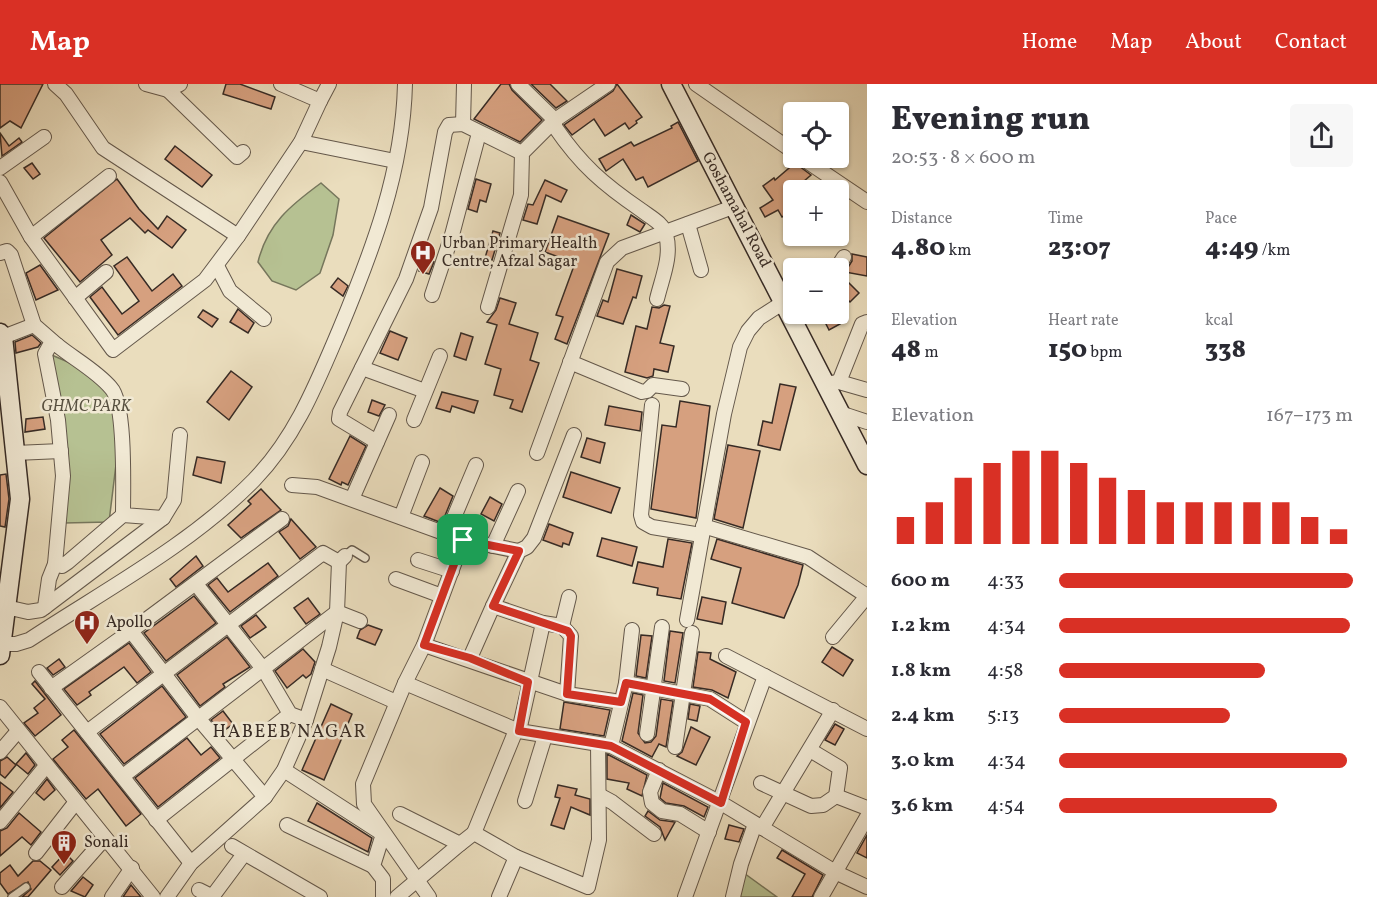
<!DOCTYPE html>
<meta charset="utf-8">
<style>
:root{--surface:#fff;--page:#f7f7f7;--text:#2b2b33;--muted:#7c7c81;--accent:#d93025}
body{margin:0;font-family:Vollkorn,serif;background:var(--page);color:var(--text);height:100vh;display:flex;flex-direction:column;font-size:22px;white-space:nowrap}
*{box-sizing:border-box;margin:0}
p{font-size:20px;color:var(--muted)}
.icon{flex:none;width:33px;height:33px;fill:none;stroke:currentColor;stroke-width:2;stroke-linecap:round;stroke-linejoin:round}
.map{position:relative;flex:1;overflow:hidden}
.side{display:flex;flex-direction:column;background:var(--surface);width:510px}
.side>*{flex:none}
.fabs{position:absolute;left:783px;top:18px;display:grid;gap:12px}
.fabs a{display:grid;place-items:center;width:66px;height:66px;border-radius:6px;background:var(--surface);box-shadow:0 2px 4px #0004;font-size:30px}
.pin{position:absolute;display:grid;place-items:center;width:51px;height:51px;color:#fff;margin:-26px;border-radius:12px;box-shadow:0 3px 9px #0006}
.round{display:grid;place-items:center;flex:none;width:63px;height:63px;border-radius:6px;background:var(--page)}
.summary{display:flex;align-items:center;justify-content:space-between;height:102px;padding:0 24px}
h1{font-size:33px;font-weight:800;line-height:45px}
.metrics{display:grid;grid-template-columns:repeat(3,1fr);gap:9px;height:102px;padding:6px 24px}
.metrics div{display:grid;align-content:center}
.metrics b{font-size:26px;font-weight:800}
.metrics small{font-size:16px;font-weight:400}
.metrics p{font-size:16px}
.chart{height:168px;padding:12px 24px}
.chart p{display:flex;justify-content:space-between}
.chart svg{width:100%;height:108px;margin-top:6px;stroke:var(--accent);stroke-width:6}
ul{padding:0 24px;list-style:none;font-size:20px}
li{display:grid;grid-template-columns:96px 72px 1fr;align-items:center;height:45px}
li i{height:15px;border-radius:8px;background:var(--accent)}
header{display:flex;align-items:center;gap:36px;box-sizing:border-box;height:84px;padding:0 30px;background:var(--accent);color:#fff}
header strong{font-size:28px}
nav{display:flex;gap:33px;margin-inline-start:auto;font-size:21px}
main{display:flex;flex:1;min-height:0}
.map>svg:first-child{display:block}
.green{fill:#b6c192;stroke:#76765c;stroke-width:1.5}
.building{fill:#d6a07f;stroke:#372b25;stroke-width:1.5}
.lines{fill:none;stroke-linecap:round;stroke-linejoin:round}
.lane-casing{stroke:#64584b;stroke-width:10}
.street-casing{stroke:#64584b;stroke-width:16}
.secondary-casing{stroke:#372b25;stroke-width:21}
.lane{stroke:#f1e9d4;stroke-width:7}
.street{stroke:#f1e9d4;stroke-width:14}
.secondary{stroke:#f1e9d4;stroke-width:18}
.route-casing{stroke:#fff;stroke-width:12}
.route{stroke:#d93025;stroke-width:8}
.labels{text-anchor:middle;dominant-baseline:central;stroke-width:5;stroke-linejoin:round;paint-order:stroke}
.street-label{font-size:16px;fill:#372b25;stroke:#f1e9d4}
.poi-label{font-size:16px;fill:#372b25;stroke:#f1e9d4;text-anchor:start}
.park-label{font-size:16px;font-style:italic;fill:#575040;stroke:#f1e9d4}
.neighbourhood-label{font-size:18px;letter-spacing:1.5px;fill:#372b25;stroke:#f1e9d4}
</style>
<header>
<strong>Map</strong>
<nav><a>Home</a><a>Map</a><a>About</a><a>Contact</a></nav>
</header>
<main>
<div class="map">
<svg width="867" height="813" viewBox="0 0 867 813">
<rect width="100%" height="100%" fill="#eaddbd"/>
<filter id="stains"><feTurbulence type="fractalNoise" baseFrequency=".00333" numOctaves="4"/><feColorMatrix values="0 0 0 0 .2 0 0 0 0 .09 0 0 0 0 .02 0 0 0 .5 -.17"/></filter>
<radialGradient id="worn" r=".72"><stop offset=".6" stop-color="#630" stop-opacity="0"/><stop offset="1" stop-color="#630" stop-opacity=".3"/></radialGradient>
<!-- green -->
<g class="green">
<path d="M321,99L339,115L333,151L320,189L296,206L272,197L258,178C267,140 291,121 321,99Z"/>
<polygon points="47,269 82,284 112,310 118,364 109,438 64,439"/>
<polygon points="737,784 777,813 728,813"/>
</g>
<!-- building -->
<g class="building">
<polygon points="0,0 43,0 21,44 10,37 0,44"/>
<polygon points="226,0 240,0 275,13 271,25 223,10"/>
<polygon points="501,0 509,0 512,6 542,36 520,58 474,35"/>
<polygon points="531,0 550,0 567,17 556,24"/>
<polygon points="617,0 642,33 636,37 637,39 629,45 625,39 605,52 594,35 572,51 564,41 613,7"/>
<polygon points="678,38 698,77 648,103 643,93 636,96 623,75 606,87 599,75 631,58 634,62 672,44 671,42"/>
<polygon points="0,49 9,62 19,54 22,58 2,72"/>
<polygon points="175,62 212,91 202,103 165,75"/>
<polygon points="32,79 40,90 33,95 24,84"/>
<polygon points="795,79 811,91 789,110 794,117 794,126 782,133 778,126 765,133 760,124 773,116 763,102 774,94 775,96"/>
<polygon points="117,95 139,125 158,145 167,132 186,146 172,164 148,146 145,149 130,134 101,156 112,171 80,198 44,154"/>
<polygon points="476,95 491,100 486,118 480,116 477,128 468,125"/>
<polygon points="545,96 567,106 561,118 546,111 537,140 523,136 528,120 533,121"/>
<polygon points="631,131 645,140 640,148 627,141"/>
<polygon points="558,132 609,150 567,260 555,255 563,233 556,231 575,179 545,168"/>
<polygon points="493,147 500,149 492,176 485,174"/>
<polygon points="852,170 867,173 867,192 845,188 852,177"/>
<polygon points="127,173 152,207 173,190 182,202 118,251 90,213 102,203 122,230 139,217 114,182"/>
<polygon points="423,175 434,178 429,190 419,187"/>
<polygon points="40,181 58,206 36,216 26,189"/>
<polygon points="617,185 642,192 636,214 633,213 623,240 597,232 603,216 608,218"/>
<polygon points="338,194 348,202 343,212 331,203"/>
<polygon points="844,194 859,209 850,218 838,206 838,199"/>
<polygon points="500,214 516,219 509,240 538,249 530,276 539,279 522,328 510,324 513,316 494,311 501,285 485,280 497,241 487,238 496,226"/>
<polygon points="664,221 670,222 660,259 674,262 668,288 654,285 653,292 647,294 625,288 636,242 647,245 652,223 659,224"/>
<polygon points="238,225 254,239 248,249 230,238"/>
<polygon points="203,226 218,235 212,243 198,233"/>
<polygon points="821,230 834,230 840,240 829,246"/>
<polygon points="390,247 407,254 398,276 380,269"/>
<polygon points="461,249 473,253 466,276 454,272"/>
<polygon points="32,251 41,259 38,263 16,269 15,258"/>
<polygon points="231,287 252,303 229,336 207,318"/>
<polygon points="780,300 796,303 780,366 758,361 763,337 772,339"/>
<polygon points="442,308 478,317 474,329 452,322 450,328 436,324"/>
<polygon points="372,316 385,321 379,332 368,328"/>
<polygon points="680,317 710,322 696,434 651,425 662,341 676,343"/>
<polygon points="609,322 642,328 640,347 605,341"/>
<polygon points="43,333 45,345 25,348 26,335"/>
<polygon points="350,352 366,362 348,401 342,398 341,401 329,395"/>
<polygon points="587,354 605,359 600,379 581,373"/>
<polygon points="728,361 760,367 743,444 714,435"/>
<polygon points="197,373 225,378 221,399 193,391"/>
<polygon points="571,388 620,404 611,429 563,413"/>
<polygon points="6,390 9,415 5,443 0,442 0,391"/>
<polygon points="440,404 453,412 442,439 424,432"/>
<polygon points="261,405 281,426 241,454 228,441 251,420 248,417"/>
<polygon points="490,413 502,420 494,437 481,430"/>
<polygon points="291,435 316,463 300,475 279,448 288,442"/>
<polygon points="549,440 573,449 569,461 563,459 562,463 543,456"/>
<polygon points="602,454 637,463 632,482 597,472"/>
<polygon points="668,455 692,459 681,515 657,511 658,504 633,499 638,478 663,483"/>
<polygon points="717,455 803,481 798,501 784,534 732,519 741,484 711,475"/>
<polygon points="196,472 203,482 176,503 170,495"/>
<polygon points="268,479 278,492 230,528 208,501 217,494 228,508"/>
<polygon points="194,512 216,539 166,577 144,549"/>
<polygon points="702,513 726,518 722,540 697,535"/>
<polygon points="308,514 320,530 306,540 294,524"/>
<polygon points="256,531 266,543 250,554 241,542"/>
<polygon points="368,541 382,546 375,561 357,554 360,546"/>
<polygon points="670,547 683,549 675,599 664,597"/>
<polygon points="641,551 652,552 646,594 636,592"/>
<polygon points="227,553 250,583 223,600 225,603 200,622 177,591"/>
<polygon points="129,559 151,588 137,599 124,583 89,608 91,611 77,621 64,605"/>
<polygon points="832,563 853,576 843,592 822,578"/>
<polygon points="303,565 315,578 311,590 306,594 303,591 287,604 275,587"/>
<polygon points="698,568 711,569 710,575 736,588 728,614 712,606 693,603"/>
<polygon points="59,575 65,583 53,591 47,584"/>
<polygon points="35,597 61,631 35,652 24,639 38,629 34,624 45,615 32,600"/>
<polygon points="162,602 186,633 124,680 100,650"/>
<polygon points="633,609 643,611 638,649 645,659 651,658 656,652 661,615 673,617 666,663 659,660 652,673 622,657"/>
<polygon points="564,618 610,626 604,652 560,645"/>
<polygon points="331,620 352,630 324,696 302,686"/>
<polygon points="690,620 700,622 697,637 688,635"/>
<polygon points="223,627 233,640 222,648 211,636"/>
<polygon points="835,640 844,645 835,661 825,656"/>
<polygon points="691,643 710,653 696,681 677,672 682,668"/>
<polygon points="74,646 141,730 126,742 98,705 86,715 53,675 68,663 62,656"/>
<polygon points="187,654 201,671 211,663 220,674 158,723 135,694"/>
<polygon points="26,669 35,681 28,690 16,680"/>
<polygon points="607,670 647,691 642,712 627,705 629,699 607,695"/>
<polygon points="7,673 16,681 5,694 0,690 0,677"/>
<polygon points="47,695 55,706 44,716 36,709"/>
<polygon points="0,698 13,708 0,724"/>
<polygon points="663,699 708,723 704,733 684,722 666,719 660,714"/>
<polygon points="558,701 577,705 575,711 590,715 590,731 571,723 564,745 551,741 560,714 555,713"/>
<polygon points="317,719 372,754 368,768 308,737"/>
<polygon points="648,727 660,736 675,738 665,756 660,743 645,732"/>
<polygon points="19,729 41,748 31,761 22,753 0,772 0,747 7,744"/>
<polygon points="729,741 744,745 739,758 725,755"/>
<polygon points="867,751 867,774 857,769"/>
<polygon points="782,766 823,791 812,813 792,813 805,790 777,774"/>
<polygon points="65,769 73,777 60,791 52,783"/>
<polygon points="33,777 40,777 51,786 28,813 22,813 31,805 28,798 8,810 0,799 0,789 10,781 18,792"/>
<polygon points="83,793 93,801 85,813 71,807"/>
<polygon points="131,801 141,813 123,813"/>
</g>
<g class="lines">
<defs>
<g id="lane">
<polyline points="345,472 352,466 365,474"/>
<polyline points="12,813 26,803"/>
</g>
<g id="street">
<polyline points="55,0 66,10 103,64 238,152 301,58 320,17 281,0"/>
<polyline points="146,0 168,6 180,0"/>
<path d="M518,0L555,36V43C581,81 603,100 641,126C650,133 663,139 666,151C672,172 662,194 657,215"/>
<polyline points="696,0 794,68"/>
<polyline points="168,6 237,73 243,68"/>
<polyline points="320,17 329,0"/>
<polyline points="463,40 464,0"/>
<polyline points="301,58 395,77"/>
<polyline points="802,74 867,118"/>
<polyline points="0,84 44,53"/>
<polyline points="0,98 31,153 113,266 205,196 238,152"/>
<polyline points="688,140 701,186"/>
<polyline points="31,153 109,92"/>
<polyline points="0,169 7,167 11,171 34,241 57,261"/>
<polyline points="217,182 230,207 264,235"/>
<polyline points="837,184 844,173"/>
<polyline points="432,211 452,151 479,49"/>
<polyline points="75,214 106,188"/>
<polyline points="488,223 521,111 522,69 555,36 608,0"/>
<polyline points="3,253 34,241"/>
<polyline points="570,278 642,308 647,307 653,301 682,305"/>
<polyline points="362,284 425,307"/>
<polyline points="839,298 862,240 867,238"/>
<polyline points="831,299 839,298 867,306"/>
<polyline points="652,321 641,431 643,438 652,443 701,451"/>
<polyline points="840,329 867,338"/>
<polyline points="414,336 440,272"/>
<polyline points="377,358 339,335 340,328 406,195 431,124 445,48 449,41 463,40 522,69"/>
<polyline points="15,369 61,367"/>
<polyline points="537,369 607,178 622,164 733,123"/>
<polyline points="292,401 317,403 463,456 519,467"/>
<polyline points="352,415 389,331"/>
<path d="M123,431C123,406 126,320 111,304C97,287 74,275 57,261H50L45,270L58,336L63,392L55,480L62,482L68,478L123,431L163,434"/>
<polyline points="401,433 422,378"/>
<polyline points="703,442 808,473 867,512"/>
<polyline points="447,450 476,381"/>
<polyline points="493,462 518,407"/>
<polyline points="418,476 452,487"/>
<polyline points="396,495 442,512"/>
<polyline points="196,500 264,586 290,630 306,636"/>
<polyline points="6,523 28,528 41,526 163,434 174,416 180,351"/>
<polyline points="45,523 49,495 55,480"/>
<polyline points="687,536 724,330 740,263 748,247 759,234 784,218"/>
<polyline points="562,542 569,513"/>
<polyline points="833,553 867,512"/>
<path d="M2,560H16L29,556C105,506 190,461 254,396C295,354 316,301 339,247C372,168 403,87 405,0"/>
<polyline points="424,561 567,610 621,618"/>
<polyline points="726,572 867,645"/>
<polyline points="470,574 493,522"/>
<polyline points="322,585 396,618"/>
<polyline points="39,588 191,779"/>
<polyline points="405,599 519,647 611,662 721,719 837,789 867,803"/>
<polyline points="626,599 710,615 746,638"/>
<polyline points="51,604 131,547"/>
<polyline points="567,610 571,552 562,542 543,539 493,522 519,467 527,463 534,454 574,351"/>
<polyline points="0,623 153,813"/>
<polyline points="519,647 543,539"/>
<polyline points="87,648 323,469 339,478"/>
<polyline points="647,650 662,543"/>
<polyline points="611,662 626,599 632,546"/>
<polyline points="675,663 692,549"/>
<polyline points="0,668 18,647"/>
<polyline points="284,686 383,750 373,782 383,795 383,813"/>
<polyline points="659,686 650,708 652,719 662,727 680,730 709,748"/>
<polyline points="123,692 337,528 360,537"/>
<polyline points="761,699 811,722 823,721 836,712 840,684 810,666"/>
<polyline points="599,711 612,718 654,750"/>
<polyline points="836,712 867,724"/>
<polyline points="265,713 198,634 131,547 282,435"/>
<polyline points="525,717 545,652"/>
<polyline points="400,730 460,760 474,749 516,773"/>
<polyline points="156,736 290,630"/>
<polyline points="0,738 46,682"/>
<polyline points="287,741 373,782"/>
<polyline points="762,744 833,626"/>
<polyline points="474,749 516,646"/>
<polyline points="232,762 320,813"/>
<polyline points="36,769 75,719"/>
<polyline points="62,803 105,754"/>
<polyline points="199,806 213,813"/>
<polyline points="112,813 132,784"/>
<polyline points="167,813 191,779 265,713 284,686 306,636 329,563 337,528 339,478 345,472"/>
<polyline points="212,813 244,770"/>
<polyline points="397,813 460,760"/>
<polyline points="429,813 364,720 363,700 405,599 424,561 463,456"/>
<polyline points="499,813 516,773 588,803 599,756 598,660"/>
<polyline points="685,813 765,592"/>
<polyline points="733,813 741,780 755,740"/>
<polyline points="821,813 867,733"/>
</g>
<g id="secondary">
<polyline points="671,0 867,381"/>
<polyline points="0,249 3,253 20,415 0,571"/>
</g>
</defs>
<!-- lane casing -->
<use href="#lane" class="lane-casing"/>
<!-- street casing -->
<use href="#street" class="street-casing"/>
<!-- secondary casing -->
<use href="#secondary" class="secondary-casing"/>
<!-- lane -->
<use href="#lane" class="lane"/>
<!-- street -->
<use href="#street" class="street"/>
<!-- secondary -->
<use href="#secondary" class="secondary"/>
</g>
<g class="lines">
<defs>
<polygon id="route" points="463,456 519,467 493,522 568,547 571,552 567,610 621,618 626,599 710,615 746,638 721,719 611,662 519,647 528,598 470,574 424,561"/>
</defs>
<!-- route casing -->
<use href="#route" class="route-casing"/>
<!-- route -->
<use href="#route" class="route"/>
</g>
<!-- icons -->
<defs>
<symbol id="hospital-pin" viewBox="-11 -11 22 30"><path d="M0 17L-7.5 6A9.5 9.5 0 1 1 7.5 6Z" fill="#8f2418" stroke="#f1e9d4"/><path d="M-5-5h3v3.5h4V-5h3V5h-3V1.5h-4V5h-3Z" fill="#fff"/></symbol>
<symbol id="building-pin" viewBox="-11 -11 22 30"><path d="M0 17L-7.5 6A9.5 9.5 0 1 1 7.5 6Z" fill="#8f2418" stroke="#f1e9d4"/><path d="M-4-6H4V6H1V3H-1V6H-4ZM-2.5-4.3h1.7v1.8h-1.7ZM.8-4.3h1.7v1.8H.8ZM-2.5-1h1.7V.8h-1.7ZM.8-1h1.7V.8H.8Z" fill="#fff"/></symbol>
</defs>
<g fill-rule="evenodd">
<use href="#hospital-pin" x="408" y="154" width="30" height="40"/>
<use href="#hospital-pin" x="72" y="524" width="30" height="40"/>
<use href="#building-pin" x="49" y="744" width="30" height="40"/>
</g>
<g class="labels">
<!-- street labels -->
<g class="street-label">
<text transform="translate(736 126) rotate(62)">Goshamahal Road</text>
</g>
<!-- poi labels -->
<g class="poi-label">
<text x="442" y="160">Urban Primary Health<tspan x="442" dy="18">Centre, Afzal Sagar</tspan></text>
<text x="106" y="539">Apollo</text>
<text x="84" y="759">Sonali</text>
</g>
<!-- park labels -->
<g class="park-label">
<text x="86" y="323">GHMC PARK</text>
</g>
<!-- neighbourhood labels -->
<g class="neighbourhood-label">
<text x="290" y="648">HABEEB NAGAR</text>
</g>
</g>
<rect width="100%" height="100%" filter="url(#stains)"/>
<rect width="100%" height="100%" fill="url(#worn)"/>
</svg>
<div class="fabs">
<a><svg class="icon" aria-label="locate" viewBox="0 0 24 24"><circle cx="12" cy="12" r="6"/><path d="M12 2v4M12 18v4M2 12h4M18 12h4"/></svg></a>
<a>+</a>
<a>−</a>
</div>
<div class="pin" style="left:463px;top:456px;background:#1e9e55"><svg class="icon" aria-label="arrive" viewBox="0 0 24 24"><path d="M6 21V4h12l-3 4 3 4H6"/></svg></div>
</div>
<section class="side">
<div class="summary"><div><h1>Evening run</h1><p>20:53 · 8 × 600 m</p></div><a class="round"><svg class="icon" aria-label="share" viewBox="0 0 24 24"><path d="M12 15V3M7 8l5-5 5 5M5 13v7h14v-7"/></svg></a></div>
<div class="metrics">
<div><p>Distance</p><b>4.80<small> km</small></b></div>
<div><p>Time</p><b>23:07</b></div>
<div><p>Pace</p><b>4:49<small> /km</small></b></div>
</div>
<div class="metrics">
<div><p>Elevation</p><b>48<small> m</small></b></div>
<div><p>Heart rate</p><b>150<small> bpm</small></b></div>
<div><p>kcal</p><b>338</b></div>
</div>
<div class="chart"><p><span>Elevation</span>167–173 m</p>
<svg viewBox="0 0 160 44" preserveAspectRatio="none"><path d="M5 44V33M15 44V27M25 44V17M35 44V11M45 44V6M55 44V6M65 44V11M75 44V17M85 44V22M95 44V27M105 44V27M115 44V27M125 44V27M135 44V27M145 44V33M155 44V38"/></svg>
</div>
<ul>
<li><b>600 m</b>4:33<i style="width:100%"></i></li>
<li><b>1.2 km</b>4:34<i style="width:99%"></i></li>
<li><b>1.8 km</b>4:58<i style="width:70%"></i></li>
<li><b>2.4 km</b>5:13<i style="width:58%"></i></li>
<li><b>3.0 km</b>4:34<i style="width:98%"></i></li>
<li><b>3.6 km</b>4:54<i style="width:74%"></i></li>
</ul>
</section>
</main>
